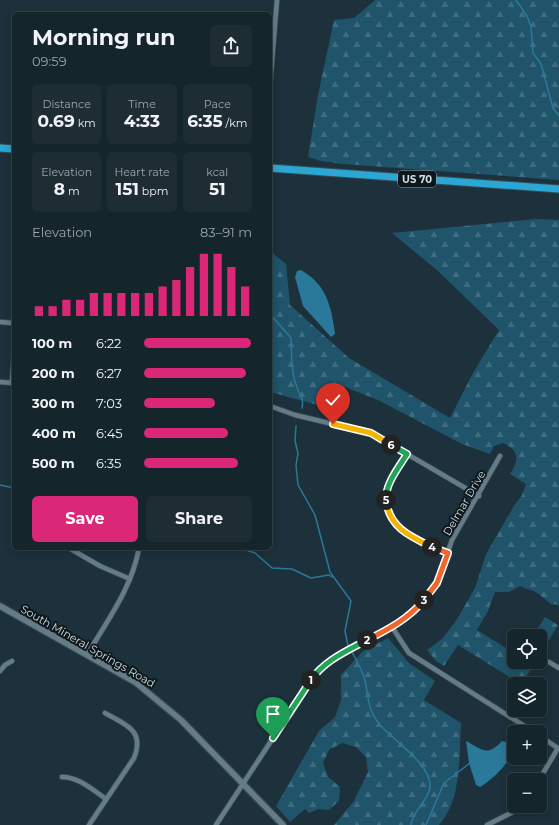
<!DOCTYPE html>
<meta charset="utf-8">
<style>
:root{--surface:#15252c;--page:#1e2d34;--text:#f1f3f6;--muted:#9da5a9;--line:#344248;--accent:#db2777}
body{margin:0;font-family:Montserrat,sans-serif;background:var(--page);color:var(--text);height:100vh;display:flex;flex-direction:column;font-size:15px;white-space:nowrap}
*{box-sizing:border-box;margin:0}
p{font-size:13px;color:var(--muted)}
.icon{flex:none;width:22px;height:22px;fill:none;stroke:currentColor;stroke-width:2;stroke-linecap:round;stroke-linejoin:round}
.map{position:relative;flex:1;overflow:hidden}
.side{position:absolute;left:12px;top:12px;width:260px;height:538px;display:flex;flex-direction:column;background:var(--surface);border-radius:6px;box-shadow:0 2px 10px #0003,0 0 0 1px var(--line)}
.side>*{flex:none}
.controls{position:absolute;left:507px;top:629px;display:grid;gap:8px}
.controls a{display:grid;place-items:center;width:40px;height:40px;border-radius:6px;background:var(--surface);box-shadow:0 2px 10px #0003,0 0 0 1px var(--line);font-size:20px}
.pin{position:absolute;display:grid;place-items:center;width:34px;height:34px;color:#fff;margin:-41px -17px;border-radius:50% 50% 50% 0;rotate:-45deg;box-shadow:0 0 4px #0007}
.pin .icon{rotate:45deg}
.km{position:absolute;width:20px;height:20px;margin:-10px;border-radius:50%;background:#222;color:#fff;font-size:11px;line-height:20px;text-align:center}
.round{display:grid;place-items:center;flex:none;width:42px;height:42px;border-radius:6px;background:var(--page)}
.overview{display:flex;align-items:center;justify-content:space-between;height:68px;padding:0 20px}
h1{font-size:22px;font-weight:700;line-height:30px}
.stats{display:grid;grid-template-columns:repeat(3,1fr);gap:6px;height:68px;padding:4px 20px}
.stats div{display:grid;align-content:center;border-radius:6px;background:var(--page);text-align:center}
.stats b{font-size:17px;font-weight:700}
.stats small{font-size:11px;font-weight:400}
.stats p{font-size:11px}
.chart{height:112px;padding:8px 20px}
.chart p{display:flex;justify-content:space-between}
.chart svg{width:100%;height:72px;margin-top:4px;stroke:var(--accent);stroke-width:6}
.primary-button{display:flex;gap:8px;margin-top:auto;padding:8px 20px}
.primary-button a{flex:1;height:46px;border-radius:6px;background:var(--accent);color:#fff;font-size:16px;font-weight:700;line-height:46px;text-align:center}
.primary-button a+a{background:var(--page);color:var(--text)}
ul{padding:0 20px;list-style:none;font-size:13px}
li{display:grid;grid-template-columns:64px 48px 1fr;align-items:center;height:30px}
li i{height:10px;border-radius:5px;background:var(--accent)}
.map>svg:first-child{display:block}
.forest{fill:url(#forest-firs)}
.water{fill:#2a799a}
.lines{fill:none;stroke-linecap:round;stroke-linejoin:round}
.stream{stroke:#2a799a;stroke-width:1.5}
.minor-casing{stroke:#394c54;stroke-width:6}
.tertiary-casing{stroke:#394c54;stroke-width:8}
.trunk-casing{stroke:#394c54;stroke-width:9}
.minor{stroke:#657c88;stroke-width:4.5}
.tertiary{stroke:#657c88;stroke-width:5.5}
.trunk{stroke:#2aa7d4;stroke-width:7}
.split-1-casing{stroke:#fff;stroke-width:8}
.split-2-casing{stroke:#fff;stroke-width:8}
.split-3-casing{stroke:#fff;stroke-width:8}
.split-4-casing{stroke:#fff;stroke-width:8}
.split-5-casing{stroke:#fff;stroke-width:8}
.split-6-casing{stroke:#fff;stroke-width:8}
.split-7-casing{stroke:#fff;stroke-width:8}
.split-1{stroke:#22a559;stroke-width:5}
.split-2{stroke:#22a559;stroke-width:5}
.split-3{stroke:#f0652b;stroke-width:5}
.split-4{stroke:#f0652b;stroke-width:5}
.split-5{stroke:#f5b400;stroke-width:5}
.split-6{stroke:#22a559;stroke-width:5}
.split-7{stroke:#f5b400;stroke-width:5}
.labels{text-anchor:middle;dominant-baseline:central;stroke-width:4;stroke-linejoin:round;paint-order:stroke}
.shield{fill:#0e181c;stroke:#96a3a8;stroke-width:1}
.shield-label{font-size:10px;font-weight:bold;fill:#d1dee4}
.street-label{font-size:11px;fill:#d1dee4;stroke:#0e181c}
</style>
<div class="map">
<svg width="559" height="825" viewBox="0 0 559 825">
<defs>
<pattern id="forest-firs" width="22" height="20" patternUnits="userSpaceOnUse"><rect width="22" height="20" fill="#1f546b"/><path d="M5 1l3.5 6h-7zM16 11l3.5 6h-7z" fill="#3e6c80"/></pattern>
</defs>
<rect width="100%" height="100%" fill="#1c313b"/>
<!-- forest -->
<g class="forest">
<polygon points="375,0 559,0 559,180 343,164 321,161 308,157 318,95 334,20 354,18"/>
<path d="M536,219L559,220V605L551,604L536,592L520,586L509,592H495L488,611L477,630L514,653V662H536L521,684L458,645L444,666L436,661L427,650L442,639L456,621L475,588L486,554L514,506L522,495L526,484L510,474C519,459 520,451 503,443L494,446L490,454L462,444L378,400L345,387L329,408L270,392V251L286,264L290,305L349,358L450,418L473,373L499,330L438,271L392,233Z"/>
<polygon points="545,617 558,625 540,655 540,636 533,636"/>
<path d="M388,638L409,663L435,681L424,700L461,723C459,756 462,799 439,825H334L354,801L368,772L366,757L356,747L342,743L329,750L323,763L328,777L340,787L339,801L329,810L318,809L309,813L305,809L290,822L276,806L319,731L335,717L341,700V675L363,651Z"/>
</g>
<!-- water -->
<g class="water">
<path d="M301,270C327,285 331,306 335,334L331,337L303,306L295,277L297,271Z"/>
<path d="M466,741C483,750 487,757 502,741L514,744C513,761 493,779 480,787L476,785L469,763Z"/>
</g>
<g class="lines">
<!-- stream -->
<g class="stream">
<polyline points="516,0 527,16 531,27 533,53 541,64 553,108 559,116"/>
<path d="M270,314L291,338C292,356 290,372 298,390C301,397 304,400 302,408"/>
<polyline points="296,426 295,441 298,453 296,465 298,485 315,515 330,572 351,601 345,631 348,646"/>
<polyline points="0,485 14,488"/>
<polyline points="240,548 255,553 272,568 292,569 311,578 329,575 332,577"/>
<path d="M352,652C357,661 362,670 365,680C369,699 367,710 381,726C394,741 432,765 430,787C429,800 413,810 411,825"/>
<polyline points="426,825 444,783 470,763"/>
</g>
<defs>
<g id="minor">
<polyline points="270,85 277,0"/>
<polyline points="0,322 14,323"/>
<polyline points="0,382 14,383"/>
<polyline points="12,383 14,352"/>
<polyline points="270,406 295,415 371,433 479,496"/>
<path d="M407,454C400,466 390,478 386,492C377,526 424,543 448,553"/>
<polyline points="69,548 100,566 130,579"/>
<polyline points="392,627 409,653 534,732"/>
<path d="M87,655C107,621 132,588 139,548"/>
<polyline points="549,662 559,668"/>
<polyline points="0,671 5,665 12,661"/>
<polyline points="540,736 559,749"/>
<path d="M62,777C79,777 93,790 106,799"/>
<polyline points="539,780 558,748"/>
<path d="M89,825L134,758C145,730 126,725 105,713"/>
<polyline points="216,825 317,671 336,656 392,627 415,612 427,597 437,583 452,540 500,456"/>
<polyline points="487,825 511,813 520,806"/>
</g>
<polyline id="tertiary" points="0,606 135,682 181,720 283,825"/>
<g id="trunk">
<polyline points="0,148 14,149"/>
<polyline points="270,168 559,189"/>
</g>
</defs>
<!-- minor casing -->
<use href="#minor" class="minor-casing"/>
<!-- tertiary casing -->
<use href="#tertiary" class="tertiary-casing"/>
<!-- trunk casing -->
<use href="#trunk" class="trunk-casing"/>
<!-- minor -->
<use href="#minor" class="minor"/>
<!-- tertiary -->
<use href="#tertiary" class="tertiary"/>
<!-- trunk -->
<use href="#trunk" class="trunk"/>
</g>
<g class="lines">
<defs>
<polyline id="split-1" points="273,738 311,680"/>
<path id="split-2" d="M311,680C325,660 347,651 367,640"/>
<path id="split-3" d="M367,640C389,629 408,619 424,600"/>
<polyline id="split-4" points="424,600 437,583 448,553 432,547"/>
<path id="split-5" d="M386,500C389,527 409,536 432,547"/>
<path id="split-6" d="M386,500C385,484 399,467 407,454L391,445"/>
<polyline id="split-7" points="333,424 371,433 391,445"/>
</defs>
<!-- split-1 casing -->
<use href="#split-1" class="split-1-casing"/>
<!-- split-2 casing -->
<use href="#split-2" class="split-2-casing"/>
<!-- split-3 casing -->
<use href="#split-3" class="split-3-casing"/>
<!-- split-4 casing -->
<use href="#split-4" class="split-4-casing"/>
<!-- split-5 casing -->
<use href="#split-5" class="split-5-casing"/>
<!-- split-6 casing -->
<use href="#split-6" class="split-6-casing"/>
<!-- split-7 casing -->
<use href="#split-7" class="split-7-casing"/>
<!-- split-1 -->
<use href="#split-1" class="split-1"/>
<!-- split-2 -->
<use href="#split-2" class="split-2"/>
<!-- split-3 -->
<use href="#split-3" class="split-3"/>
<!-- split-4 -->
<use href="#split-4" class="split-4"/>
<!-- split-5 -->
<use href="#split-5" class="split-5"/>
<!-- split-6 -->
<use href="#split-6" class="split-6"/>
<!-- split-7 -->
<use href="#split-7" class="split-7"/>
</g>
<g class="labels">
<!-- shield labels -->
<rect class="shield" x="398" y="171" width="38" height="16" rx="3"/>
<g class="shield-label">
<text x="417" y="179">US 70</text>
</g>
<!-- street labels -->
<g class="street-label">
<text transform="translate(464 503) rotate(-60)">Delmar Drive</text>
<text transform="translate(88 646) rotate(30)">South Mineral Springs Road</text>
</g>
</g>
</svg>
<div class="controls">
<a><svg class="icon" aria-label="locate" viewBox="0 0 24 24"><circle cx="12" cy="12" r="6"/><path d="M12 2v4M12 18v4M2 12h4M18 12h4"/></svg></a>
<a><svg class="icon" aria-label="layers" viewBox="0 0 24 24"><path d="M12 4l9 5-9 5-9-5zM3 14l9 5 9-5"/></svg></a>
<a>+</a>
<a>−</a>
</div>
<div class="pin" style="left:273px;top:738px;background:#1e9e55"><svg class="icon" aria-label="arrive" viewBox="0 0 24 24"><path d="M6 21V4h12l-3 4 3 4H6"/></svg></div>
<div class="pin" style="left:333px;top:424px;background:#d93025"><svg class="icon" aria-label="check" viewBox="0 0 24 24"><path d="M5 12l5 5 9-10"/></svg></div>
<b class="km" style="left:311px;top:680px">1</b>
<b class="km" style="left:367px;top:640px">2</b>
<b class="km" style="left:424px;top:600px">3</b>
<b class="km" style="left:432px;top:547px">4</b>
<b class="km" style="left:386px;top:500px">5</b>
<b class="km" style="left:391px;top:445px">6</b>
<section class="side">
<div class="overview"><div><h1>Morning run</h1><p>09:59</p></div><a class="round"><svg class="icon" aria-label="share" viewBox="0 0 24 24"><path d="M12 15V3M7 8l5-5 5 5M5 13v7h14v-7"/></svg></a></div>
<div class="stats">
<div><p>Distance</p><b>0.69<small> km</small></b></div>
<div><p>Time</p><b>4:33</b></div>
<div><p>Pace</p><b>6:35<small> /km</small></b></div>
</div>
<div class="stats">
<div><p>Elevation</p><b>8<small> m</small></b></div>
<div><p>Heart rate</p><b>151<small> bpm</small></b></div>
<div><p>kcal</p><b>51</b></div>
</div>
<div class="chart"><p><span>Elevation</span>83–91 m</p>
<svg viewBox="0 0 160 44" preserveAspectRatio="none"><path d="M5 44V38M15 44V38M25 44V34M35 44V34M45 44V30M55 44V30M65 44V30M75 44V30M85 44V30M95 44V26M105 44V22M115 44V14M125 44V6M135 44V6M145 44V14M155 44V26"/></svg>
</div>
<ul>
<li><b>100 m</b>6:22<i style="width:99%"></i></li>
<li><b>200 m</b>6:27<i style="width:94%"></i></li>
<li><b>300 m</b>7:03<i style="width:66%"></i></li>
<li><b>400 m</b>6:45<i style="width:78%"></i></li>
<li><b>500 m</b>6:35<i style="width:87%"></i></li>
</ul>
<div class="primary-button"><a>Save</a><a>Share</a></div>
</section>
</div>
